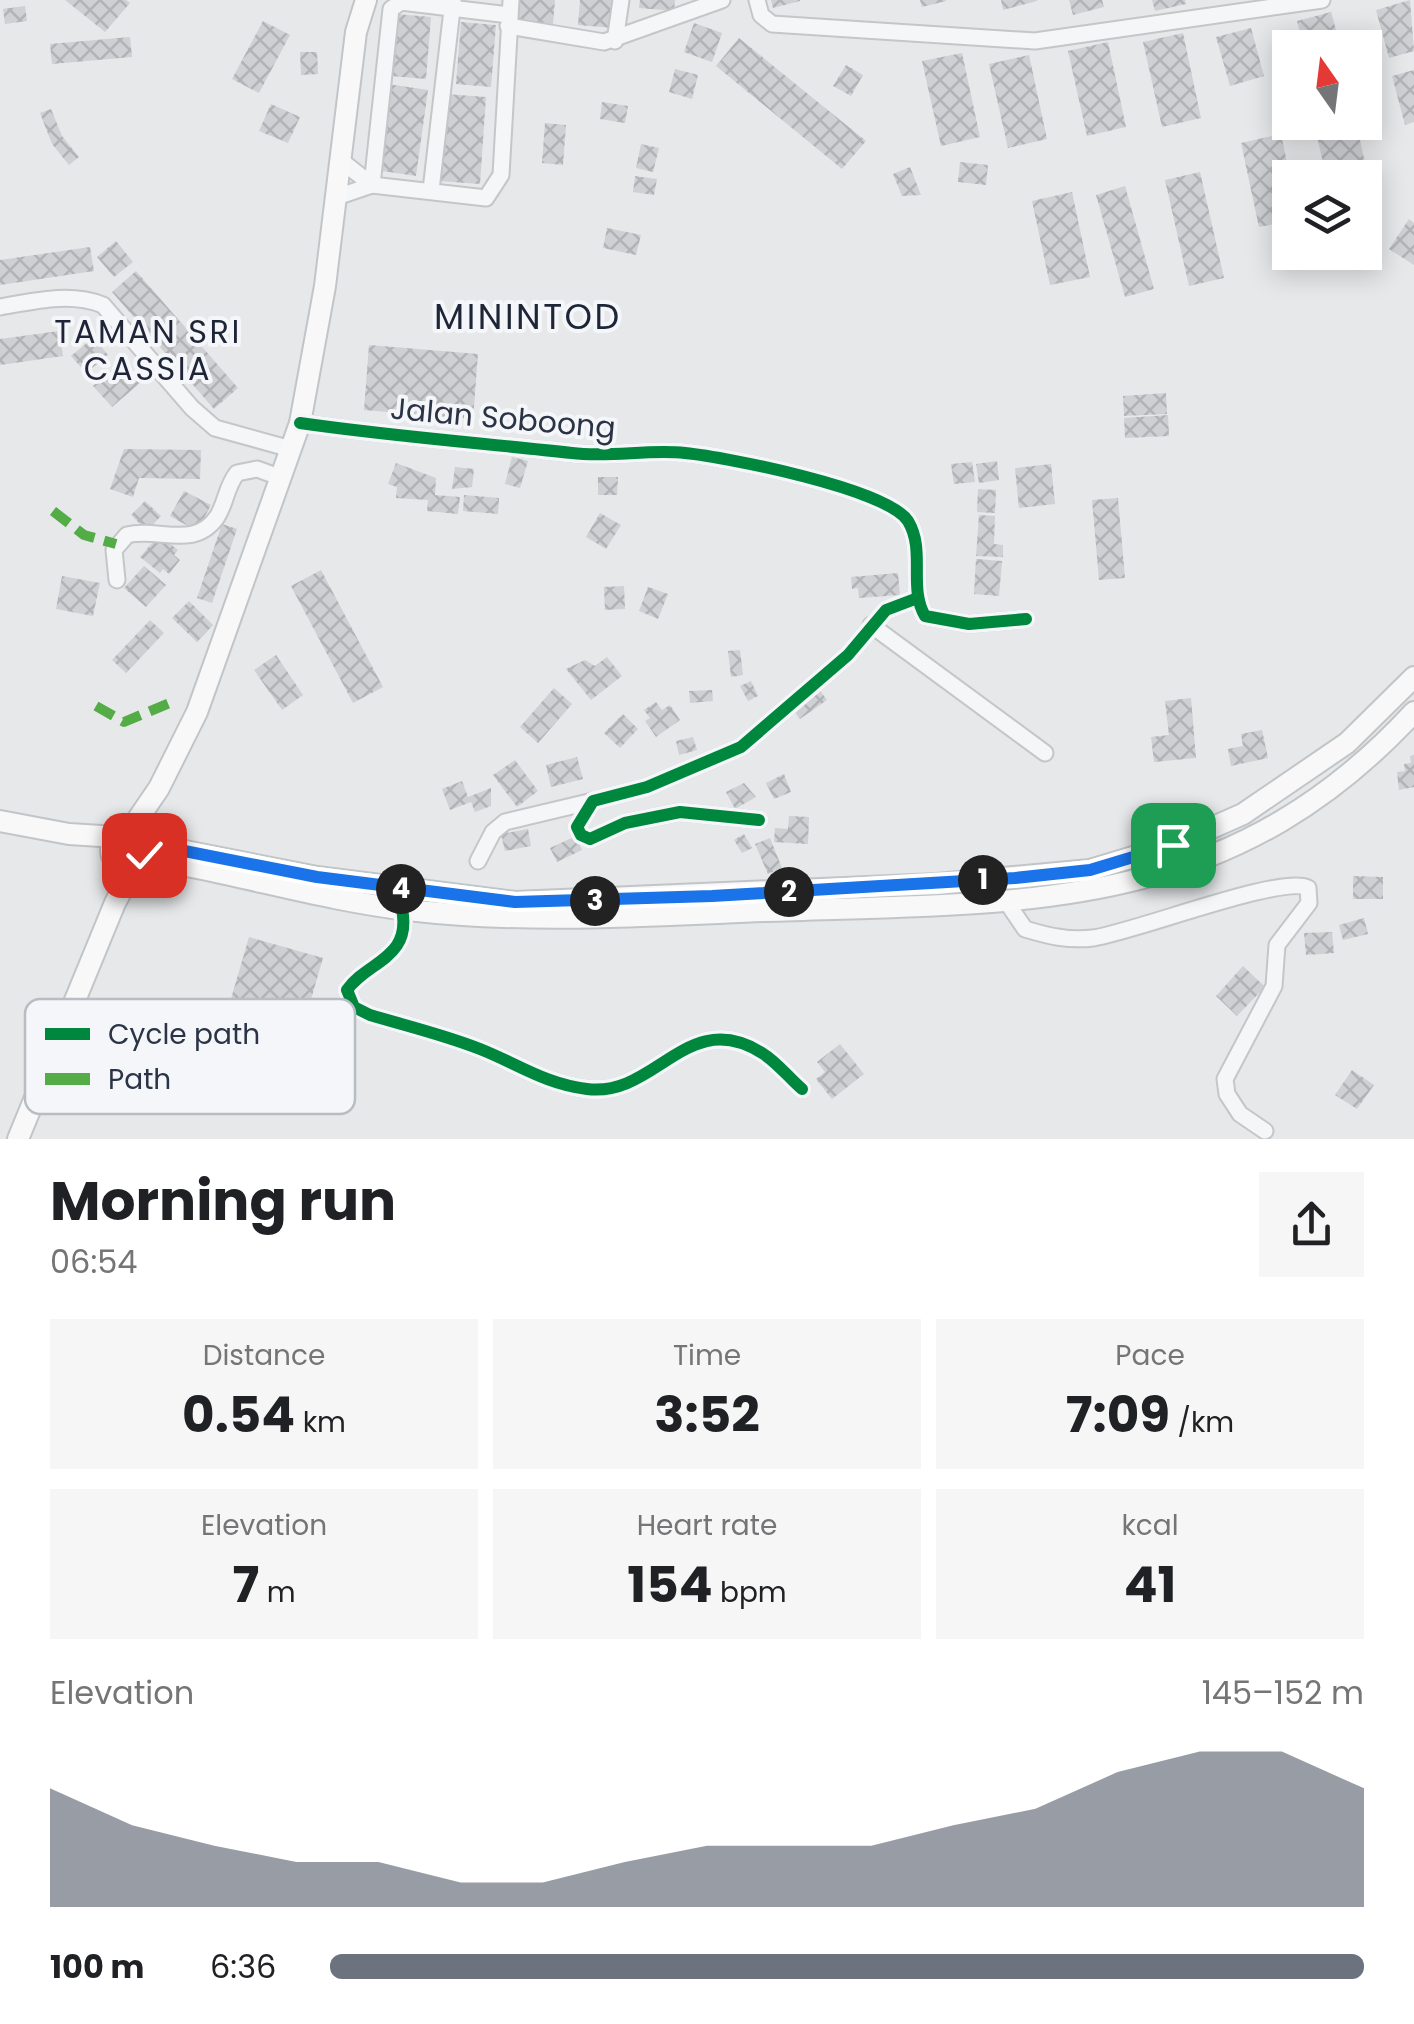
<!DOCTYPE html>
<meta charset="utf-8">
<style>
:root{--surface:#fff;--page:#f6f6f6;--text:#202124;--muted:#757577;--accent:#6c737f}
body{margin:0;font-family:Poppins,sans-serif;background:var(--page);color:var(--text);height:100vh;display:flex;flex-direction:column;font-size:38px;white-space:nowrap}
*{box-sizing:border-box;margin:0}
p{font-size:32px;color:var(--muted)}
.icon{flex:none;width:55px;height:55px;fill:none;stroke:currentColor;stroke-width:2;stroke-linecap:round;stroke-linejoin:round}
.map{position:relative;height:1139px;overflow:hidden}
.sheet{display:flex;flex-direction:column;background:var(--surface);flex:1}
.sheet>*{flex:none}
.needle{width:65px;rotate:346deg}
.tools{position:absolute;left:1272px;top:30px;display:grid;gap:20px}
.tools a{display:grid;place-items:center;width:110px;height:110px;border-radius:0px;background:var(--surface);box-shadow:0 5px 25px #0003;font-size:50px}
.pin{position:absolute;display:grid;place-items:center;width:85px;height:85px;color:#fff;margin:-42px;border-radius:20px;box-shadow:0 5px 15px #0006}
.km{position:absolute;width:50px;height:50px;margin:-25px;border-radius:50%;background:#222;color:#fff;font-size:28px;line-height:50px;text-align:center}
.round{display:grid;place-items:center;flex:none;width:105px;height:105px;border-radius:0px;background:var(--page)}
.headline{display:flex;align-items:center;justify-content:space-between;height:170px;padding:0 50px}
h1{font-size:55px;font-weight:700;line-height:75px}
.stats{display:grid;grid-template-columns:repeat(3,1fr);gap:15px;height:170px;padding:10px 50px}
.stats div{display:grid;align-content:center;border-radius:0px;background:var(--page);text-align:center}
.stats b{font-size:50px;font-weight:700}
.stats small{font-size:28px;font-weight:400}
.stats p{font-size:28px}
.chart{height:280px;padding:20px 50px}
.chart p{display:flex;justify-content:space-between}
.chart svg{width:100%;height:180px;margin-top:10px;fill:var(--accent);opacity:.7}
ul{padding:0 50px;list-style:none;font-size:32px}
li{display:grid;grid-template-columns:160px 120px 1fr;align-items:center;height:75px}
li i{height:25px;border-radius:12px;background:var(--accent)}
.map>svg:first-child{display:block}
.building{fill:url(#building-cross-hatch)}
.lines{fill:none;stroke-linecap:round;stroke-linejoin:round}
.minor-casing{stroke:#c4c6c8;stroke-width:19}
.major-casing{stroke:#c2c5c8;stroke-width:24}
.minor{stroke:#f5f6f7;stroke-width:15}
.major{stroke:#f8f8f8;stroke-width:20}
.quiet{stroke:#54ac47;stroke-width:10;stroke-dasharray:20 10;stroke-linecap:butt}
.cycleway-casing{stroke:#f4f6f9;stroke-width:19}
.cycleway{stroke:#00873e;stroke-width:12}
.route-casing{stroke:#fff;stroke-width:20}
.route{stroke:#1a73e8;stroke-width:12}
.labels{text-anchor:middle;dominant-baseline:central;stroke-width:8;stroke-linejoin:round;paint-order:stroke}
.street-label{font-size:30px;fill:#2b3445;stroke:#f4f6f9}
.neighbourhood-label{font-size:32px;letter-spacing:2.5px;fill:#1d2536;stroke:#f4f6f9}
.quarter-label{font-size:35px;letter-spacing:2.5px;fill:#1d2536;stroke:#f4f6f9}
.key{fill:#f4f6f9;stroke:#b8bcc3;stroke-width:2.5}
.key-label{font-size:28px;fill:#2b3445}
</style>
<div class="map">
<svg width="1414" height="1139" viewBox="0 0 1414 1139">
<defs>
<pattern id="building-cross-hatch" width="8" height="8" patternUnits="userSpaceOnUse" patternTransform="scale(2.5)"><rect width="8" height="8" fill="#ced0d3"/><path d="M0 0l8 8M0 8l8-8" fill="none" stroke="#b1b3b6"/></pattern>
</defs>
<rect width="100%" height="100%" fill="#e6e8ea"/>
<!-- building -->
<g class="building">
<polygon points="65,0 126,0 130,3 105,32"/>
<polygon points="520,0 555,0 553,24 518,21"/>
<polygon points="580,0 616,0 613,28 578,25"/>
<polygon points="640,0 675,0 674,11 639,8"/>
<polygon points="771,0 800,0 800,1 773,8"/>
<polygon points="920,0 946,0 946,1 922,7"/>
<polygon points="1001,0 1037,0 1037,1 1003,10"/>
<polygon points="1069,0 1102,0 1104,7 1073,15"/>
<polygon points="1152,0 1185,0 1186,4 1155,11"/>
<polygon points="1410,0 1414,51 1389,58 1376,10"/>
<polygon points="25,6 27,21 5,24 3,9"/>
<polygon points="1331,12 1341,48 1304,48 1297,21"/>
<polygon points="396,14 431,17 426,79 391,76"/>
<polygon points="263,21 290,35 259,93 232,79"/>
<polygon points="461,22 496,25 491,87 456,84"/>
<polygon points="694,23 722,33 712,62 684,52"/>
<polygon points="1251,28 1264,76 1230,86 1216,37"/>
<polygon points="1183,33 1201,118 1162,127 1143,42"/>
<polygon points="130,37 132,57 52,64 50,44"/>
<polygon points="739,38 866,141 842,169 716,66"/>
<polygon points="1108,42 1126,127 1087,136 1068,51"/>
<polygon points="300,52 317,52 318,74 301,75"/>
<polygon points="962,53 980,137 941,146 922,61"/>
<polygon points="1029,55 1047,139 1008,148 989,64"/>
<polygon points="846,65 863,75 851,96 833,86"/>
<polygon points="675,69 698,75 692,99 669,92"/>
<polygon points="1414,70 1414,122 1405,125 1392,76"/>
<polygon points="388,84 428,90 416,176 376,170"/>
<polygon points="446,94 486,97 480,184 439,181"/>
<polygon points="602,102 628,106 625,123 600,119"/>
<polygon points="271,104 300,117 288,143 259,131"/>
<polygon points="51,109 62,136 79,157 69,165 52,144 40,113"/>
<polygon points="1314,122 1356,122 1365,163 1325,172"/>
<polygon points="545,123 566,125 563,165 542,163"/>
<polygon points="1281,134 1290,177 1290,221 1259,227 1241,143"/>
<polygon points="641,144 659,148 653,172 636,168"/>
<polygon points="960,162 988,165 986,185 958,182"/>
<polygon points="910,167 921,195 902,196 893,174"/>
<polygon points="1200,172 1224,278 1189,286 1165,180"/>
<polygon points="635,176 657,179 654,195 633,192"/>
<polygon points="1125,186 1154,289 1125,297 1096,195"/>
<polygon points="1072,192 1090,277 1050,285 1032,201"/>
<polygon points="1409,219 1414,223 1414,265 1389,249"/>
<polygon points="607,228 641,235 636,255 603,248"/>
<polygon points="116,241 133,262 114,277 97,257"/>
<polygon points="90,247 94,271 0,285 0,260"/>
<polygon points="136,271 238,388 214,409 112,292"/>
<polygon points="59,331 63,356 0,365 0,339"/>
<polygon points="94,337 108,355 86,373 71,356"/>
<polygon points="369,345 478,354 473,419 364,410"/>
<polygon points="122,361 141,382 112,407 93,386"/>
<polygon points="1166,393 1167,414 1124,416 1123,396"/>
<polygon points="1168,415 1169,436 1125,438 1124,418"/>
<polygon points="124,449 201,450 200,479 139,478 133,497 110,489"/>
<polygon points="512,457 528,461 520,488 505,484"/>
<polygon points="997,461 999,480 979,483 976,464"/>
<polygon points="972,462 975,482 954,484 951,464"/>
<polygon points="396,463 436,478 435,495 460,497 458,514 427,511 428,500 396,498 397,487 388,484"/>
<polygon points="1051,464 1055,504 1019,508 1015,468"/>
<polygon points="455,467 474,469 472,487 452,489"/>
<polygon points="598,477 618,477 617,495 598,495"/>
<polygon points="978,489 996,490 995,513 977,512"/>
<polygon points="184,491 211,505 197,531 170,516"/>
<polygon points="464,495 499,498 498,514 463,511"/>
<polygon points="1118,498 1125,578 1099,580 1092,500"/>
<polygon points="145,501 161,516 147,531 131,515"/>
<polygon points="600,513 621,525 606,549 586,537"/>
<polygon points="979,515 995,516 994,544 1003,545 1003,557 976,556"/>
<polygon points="222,524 237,529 212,603 197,598"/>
<polygon points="159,535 178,550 174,555 180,560 169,574 163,569 160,573 140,557"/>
<polygon points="976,559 1002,561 999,596 974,594"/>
<polygon points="144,566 166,585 146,607 124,588"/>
<polygon points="321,570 383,687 353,703 291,586"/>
<polygon points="898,573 900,595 859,598 858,588 852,589 851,577"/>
<polygon points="62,576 100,583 93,616 56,609"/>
<polygon points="624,586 625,609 605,610 604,587"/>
<polygon points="648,587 668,594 658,619 639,611"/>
<polygon points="189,601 213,625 197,642 172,618"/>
<polygon points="150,620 164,633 126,673 112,660"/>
<polygon points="740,650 743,675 731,677 728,651"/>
<polygon points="276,655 303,695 282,710 254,670"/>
<polygon points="607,657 622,676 591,700 566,669 585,660 595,666"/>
<polygon points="751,681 758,696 748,701 740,686"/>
<polygon points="554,688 572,704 538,743 520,727"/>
<polygon points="818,688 827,700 800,719 792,708"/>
<polygon points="712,690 713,701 690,703 689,691"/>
<polygon points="1191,698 1196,758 1154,762 1151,737 1169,735 1165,701"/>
<polygon points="656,702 662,710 670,705 680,720 656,737 645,721 650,718 644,710"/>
<polygon points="623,714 638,729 620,748 604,733"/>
<polygon points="1262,730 1268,758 1231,766 1228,749 1243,746 1241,734"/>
<polygon points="693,737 697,750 679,755 676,741"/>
<polygon points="1414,755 1414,787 1399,790 1397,772 1405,771 1404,764 1411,763 1410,756"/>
<polygon points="577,757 583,779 551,787 546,765"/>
<polygon points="515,760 538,791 517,807 493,775"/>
<polygon points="784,774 791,792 774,799 766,783"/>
<polygon points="462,781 468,797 491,788 491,806 475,812 471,802 450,810 442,789"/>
<polygon points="744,783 756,797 735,809 726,792"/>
<polygon points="1139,806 1160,810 1157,826 1136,822"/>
<polygon points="789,816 809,817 808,844 774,842 775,828 788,829"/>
<polygon points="528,829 531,846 505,851 501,834"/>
<polygon points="744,834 752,848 742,853 734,840"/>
<polygon points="576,836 582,850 557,862 550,848"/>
<polygon points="770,838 782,868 768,874 755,844"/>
<polygon points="1353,876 1383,877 1383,899 1353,899"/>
<polygon points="1364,918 1368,934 1343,940 1339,925"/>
<polygon points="1332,932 1334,953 1306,955 1304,933"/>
<polygon points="249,937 323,958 294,1058 268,1050 278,1015 258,1009 244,1046 219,1040"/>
<polygon points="1243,966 1265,987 1237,1016 1216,996"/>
<polygon points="840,1044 864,1074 832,1099 816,1079 825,1072 817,1062"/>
<polygon points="1352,1070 1374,1085 1357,1109 1335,1095"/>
</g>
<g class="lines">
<defs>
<g id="minor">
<polyline points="757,0 761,15 772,24 1035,41 1322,0"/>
<polyline points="508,26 604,42 722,0"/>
<polyline points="615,41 621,0"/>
<polyline points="339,159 372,185"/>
<polyline points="372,185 391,9 401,2 509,15"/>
<polyline points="431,190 453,1"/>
<polyline points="334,198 372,185 486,198 501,175 511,0"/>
<path d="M0,307C35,301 70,292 103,305L192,408L215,428L291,449"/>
<path d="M300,423C390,436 481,443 572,453C609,458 648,449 685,453C726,457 888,489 908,521C926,551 908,587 925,616L969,624L1026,619"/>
<path d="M117,580L114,550L127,535C159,527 194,550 217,517C226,503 226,487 237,473L257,469L282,478"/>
<polyline points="871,625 1045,753"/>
<polyline points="759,820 680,812 625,823 590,839 581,835 577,827 593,801 647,787 741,747 848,655 886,610 915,599"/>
<polyline points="478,861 493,832 505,822 593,801"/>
<path d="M1006,901L1025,929C1048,936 1069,941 1093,938C1135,932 1283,874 1308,888L1309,903L1277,945L1274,986L1225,1079L1227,1094L1240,1114L1265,1131"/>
<path d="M402,909C412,959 367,961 347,990L354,1007L370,1015C407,1026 445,1035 480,1049C518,1064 545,1084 587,1089C656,1098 687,1006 762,1053C777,1062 789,1078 802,1089"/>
</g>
<g id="major">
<polyline points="0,821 69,834 117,837"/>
<polyline points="129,832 159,788 197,712 300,423 325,286 356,32 366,0"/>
<circle cx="128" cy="850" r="17"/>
<polyline points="144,843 317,877 515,902 937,884 1090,870 1173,845 1243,814 1347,743 1414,677"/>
<path d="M140,862C170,860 201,869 230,875C289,888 348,903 408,910C528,924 644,916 764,911C1019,902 1225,917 1414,712"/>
<polyline points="18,1139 115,903 134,867"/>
</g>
</defs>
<!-- minor casing -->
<use href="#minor" class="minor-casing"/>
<!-- major casing -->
<use href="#major" class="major-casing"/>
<!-- minor -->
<use href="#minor" class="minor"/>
<!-- major -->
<use href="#major" class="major"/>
<!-- quiet -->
<g class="quiet">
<polyline points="53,511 84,535 116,544"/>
<polyline points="96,706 124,722 172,702"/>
</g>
<defs>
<g id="cycleway">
<path d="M300,423C390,436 481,443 572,453C609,458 648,449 685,453C726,457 888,489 908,521C926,551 908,587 925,616L969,624L1026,619"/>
<polyline points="759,820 680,812 625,823 590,839 581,835 577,827 593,801 647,787 741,747 848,655 886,610 915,599"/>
<path d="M402,909C412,959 367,961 347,990L354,1007L370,1015C407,1026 445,1035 480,1049C518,1064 545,1084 587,1089C656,1098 687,1006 762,1053C777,1062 789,1078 802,1089"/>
</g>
</defs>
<!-- cycleway casing -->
<use href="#cycleway" class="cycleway-casing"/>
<!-- cycleway -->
<use href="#cycleway" class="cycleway"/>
</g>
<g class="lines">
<defs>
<polyline id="route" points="144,855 144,843 317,877 515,902 712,896 1015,878 1090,870 1173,845"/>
</defs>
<!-- route casing -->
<use href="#route" class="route-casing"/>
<!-- route -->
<use href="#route" class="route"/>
</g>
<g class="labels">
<!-- street labels -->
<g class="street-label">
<text transform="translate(503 418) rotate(5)">Jalan Soboong</text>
</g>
<!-- neighbourhood labels -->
<g class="neighbourhood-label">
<text x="148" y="331">TAMAN SRI<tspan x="148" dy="37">CASSIA</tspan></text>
</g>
<!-- quarter labels -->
<g class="quarter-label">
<text x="528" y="316">MININTOD</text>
</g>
</g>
<!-- legend -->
<rect x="25" y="999" width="330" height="115" rx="15" class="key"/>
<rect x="45" y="1028" width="45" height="12" fill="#00873e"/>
<rect x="45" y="1073" width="45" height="12" fill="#54ac47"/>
<g class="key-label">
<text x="108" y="1044">Cycle path</text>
<text x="108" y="1089">Path</text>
</g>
</svg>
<div class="tools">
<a><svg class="needle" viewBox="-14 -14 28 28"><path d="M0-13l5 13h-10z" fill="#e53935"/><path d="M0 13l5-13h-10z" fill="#757577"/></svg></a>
<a><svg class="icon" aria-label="layers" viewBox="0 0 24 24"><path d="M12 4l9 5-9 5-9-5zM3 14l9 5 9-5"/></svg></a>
</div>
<div class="pin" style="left:1173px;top:845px;background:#1e9e55"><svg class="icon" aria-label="arrive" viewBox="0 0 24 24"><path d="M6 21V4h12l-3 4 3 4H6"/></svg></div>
<div class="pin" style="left:144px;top:855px;background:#d93025"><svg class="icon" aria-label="check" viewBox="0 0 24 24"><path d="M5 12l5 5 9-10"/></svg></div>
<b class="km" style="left:983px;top:880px">1</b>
<b class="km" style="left:789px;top:892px">2</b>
<b class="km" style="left:595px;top:901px">3</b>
<b class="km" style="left:401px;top:889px">4</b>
</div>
<section class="sheet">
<div class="headline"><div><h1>Morning run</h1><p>06:54</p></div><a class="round"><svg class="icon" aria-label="share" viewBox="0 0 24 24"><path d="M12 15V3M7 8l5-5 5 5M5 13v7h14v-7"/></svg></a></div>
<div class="stats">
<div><p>Distance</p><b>0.54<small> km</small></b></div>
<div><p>Time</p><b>3:52</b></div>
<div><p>Pace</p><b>7:09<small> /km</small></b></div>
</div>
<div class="stats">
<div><p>Elevation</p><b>7<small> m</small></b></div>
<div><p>Heart rate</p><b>154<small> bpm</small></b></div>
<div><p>kcal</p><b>41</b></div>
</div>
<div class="chart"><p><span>Elevation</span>145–152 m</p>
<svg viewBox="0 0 160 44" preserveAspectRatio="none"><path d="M0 44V15L10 24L20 29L30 33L40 33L50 38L60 38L70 33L80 29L90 29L100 29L110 24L120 20L130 11L140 6L150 6L160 15V44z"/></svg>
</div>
<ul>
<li><b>100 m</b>6:36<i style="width:100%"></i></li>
</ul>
</section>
